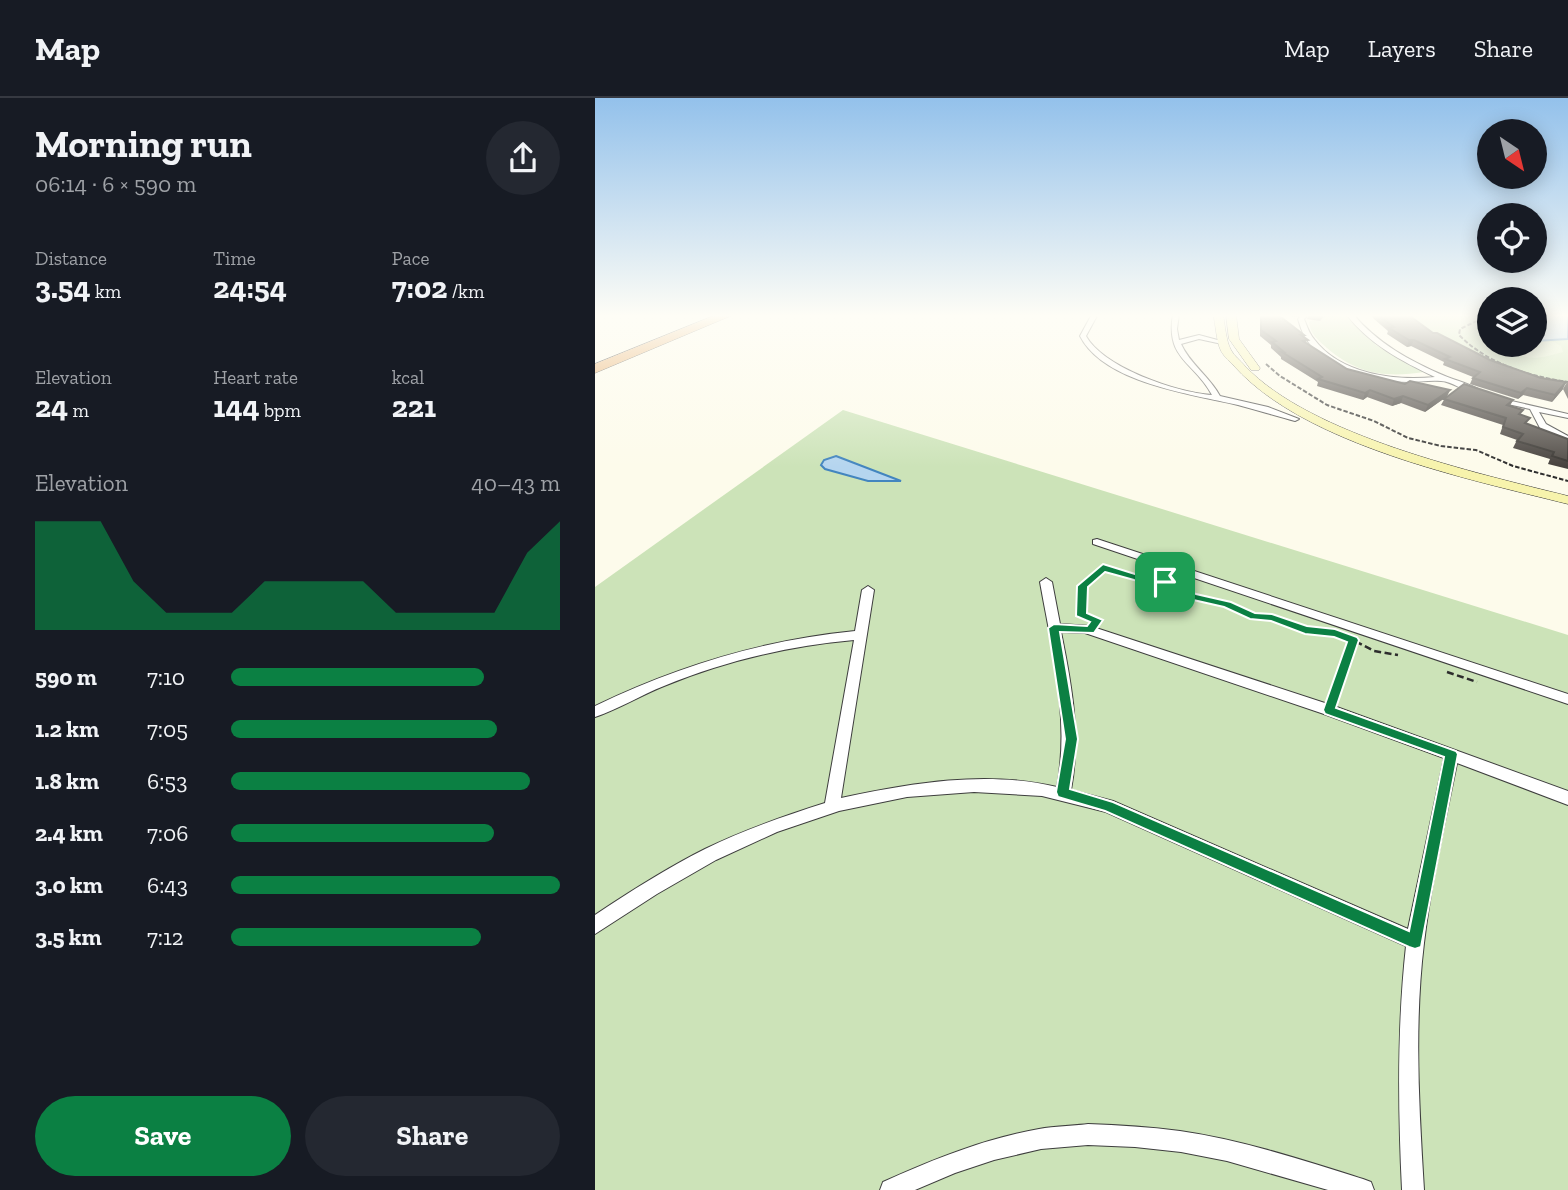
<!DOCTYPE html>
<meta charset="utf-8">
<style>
:root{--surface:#171b24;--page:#242831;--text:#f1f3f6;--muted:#9ea1a6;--line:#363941;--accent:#0b8043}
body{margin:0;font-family:"Zilla Slab",serif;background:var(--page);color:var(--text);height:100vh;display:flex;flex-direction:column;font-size:26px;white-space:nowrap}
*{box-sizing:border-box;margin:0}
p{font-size:23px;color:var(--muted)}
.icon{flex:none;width:38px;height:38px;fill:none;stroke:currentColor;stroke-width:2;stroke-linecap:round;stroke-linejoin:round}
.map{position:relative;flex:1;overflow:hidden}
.panel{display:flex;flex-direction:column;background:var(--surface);width:595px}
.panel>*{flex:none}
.needle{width:46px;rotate:145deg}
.tools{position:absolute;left:882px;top:21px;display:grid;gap:14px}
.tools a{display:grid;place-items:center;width:70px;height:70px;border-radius:50%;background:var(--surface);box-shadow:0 4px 18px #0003;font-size:35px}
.pin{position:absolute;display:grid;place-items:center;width:60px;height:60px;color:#fff;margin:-30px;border-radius:14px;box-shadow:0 4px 10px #0006}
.round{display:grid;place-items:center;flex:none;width:74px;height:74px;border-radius:37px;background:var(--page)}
.overview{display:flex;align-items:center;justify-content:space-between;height:119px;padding:0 35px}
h1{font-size:38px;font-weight:700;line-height:52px}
.stats{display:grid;grid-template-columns:repeat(3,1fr);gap:10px;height:119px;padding:7px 35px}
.stats div{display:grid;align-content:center}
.stats b{font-size:30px;font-weight:700}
.stats small{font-size:19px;font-weight:400}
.stats p{font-size:19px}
.chart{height:196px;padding:14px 35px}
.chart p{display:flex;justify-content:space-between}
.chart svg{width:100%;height:126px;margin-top:7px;fill:var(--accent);opacity:.7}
.cta{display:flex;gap:14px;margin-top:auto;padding:14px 35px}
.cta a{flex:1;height:80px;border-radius:42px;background:var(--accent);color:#fff;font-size:28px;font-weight:700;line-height:80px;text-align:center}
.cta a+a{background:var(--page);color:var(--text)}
ul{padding:0 35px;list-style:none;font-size:23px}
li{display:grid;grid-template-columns:112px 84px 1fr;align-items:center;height:52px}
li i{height:18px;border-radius:9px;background:var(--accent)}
header{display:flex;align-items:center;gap:42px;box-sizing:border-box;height:98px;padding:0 35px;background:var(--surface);border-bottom:2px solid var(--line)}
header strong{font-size:33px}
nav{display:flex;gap:38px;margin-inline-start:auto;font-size:24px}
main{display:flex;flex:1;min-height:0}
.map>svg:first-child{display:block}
.green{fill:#cce3b8}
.pitch{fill:#ddecc9}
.water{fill:#b5d5ef;stroke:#4385bf;stroke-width:2}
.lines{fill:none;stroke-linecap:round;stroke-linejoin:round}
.street-casing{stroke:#3e3e3e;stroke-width:2}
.secondary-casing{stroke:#2d2d2d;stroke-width:1}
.highway-casing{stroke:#1c1c1c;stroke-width:1}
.path-far1{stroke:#2d2d2d;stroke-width:2;stroke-dasharray:4.5 2;stroke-linecap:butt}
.path{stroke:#2d2d2d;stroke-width:2.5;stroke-dasharray:7 3.5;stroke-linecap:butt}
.street{fill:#fff;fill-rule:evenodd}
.secondary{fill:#f7f3ac;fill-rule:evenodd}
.highway{fill:#e5a660;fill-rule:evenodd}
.wall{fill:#47423e}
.shaded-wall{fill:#393632}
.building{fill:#524d48;stroke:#393632;stroke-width:2}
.route{fill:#0b8043;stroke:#fff;stroke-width:2;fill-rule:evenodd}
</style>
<header>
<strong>Map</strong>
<nav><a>Map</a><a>Layers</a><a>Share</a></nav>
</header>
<main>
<section class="panel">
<div class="overview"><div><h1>Morning run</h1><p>06:14 · 6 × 590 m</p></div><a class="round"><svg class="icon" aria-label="share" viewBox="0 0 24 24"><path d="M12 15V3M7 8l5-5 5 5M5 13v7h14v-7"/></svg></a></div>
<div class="stats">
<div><p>Distance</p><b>3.54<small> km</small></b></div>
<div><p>Time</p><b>24:54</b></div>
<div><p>Pace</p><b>7:02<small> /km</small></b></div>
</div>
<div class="stats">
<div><p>Elevation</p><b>24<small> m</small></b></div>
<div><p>Heart rate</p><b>144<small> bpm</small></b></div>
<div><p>kcal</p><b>221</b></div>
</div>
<div class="chart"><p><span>Elevation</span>40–43 m</p>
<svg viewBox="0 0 160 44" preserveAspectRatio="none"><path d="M0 44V6L10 6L20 6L30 27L40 38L50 38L60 38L70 27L80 27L90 27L100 27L110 38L120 38L130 38L140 38L150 17L160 6V44z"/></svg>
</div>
<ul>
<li><b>590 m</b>7:10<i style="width:77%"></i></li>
<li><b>1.2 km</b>7:05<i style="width:81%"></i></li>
<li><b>1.8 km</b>6:53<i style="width:91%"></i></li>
<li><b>2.4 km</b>7:06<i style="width:80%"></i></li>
<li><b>3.0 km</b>6:43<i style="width:100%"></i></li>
<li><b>3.5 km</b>7:12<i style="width:76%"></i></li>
</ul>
<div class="cta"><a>Save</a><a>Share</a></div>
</section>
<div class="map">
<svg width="973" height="1092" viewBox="0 0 973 1092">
<rect width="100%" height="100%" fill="#fdfbeb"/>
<!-- green -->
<g class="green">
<path d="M813,216H894V247H940V216H973V285C962,284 950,284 940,282C915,275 825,236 813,216Z"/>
<path d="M733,218L753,219L781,247L829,274C791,280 762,276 732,250C724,243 715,236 714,224L721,220Z"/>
<polygon points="248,312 973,537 973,1092 0,1092 0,489"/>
</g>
<!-- pitch -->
<path class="pitch" d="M941,243L959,244L966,248L968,254C949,259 933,265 916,252L922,247H940Z"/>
<!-- water -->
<g class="water">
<polygon points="940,216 973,216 973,241 940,243"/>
<polygon points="241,358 306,383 273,383 230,371 226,367 229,362"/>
</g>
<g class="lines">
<defs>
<g id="street">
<path d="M497,216H503L491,238C509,270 581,294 617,297C600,264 570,262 578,216H584L582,231L584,242L604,237L630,244L627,246L604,241L586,246C595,266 615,279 625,298L673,309L704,321L700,323C681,318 662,312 643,307C596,296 509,285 485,238Z"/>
<path d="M707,216H714L709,221C712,228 714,235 719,241C745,276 799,283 840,279C806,263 774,246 751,216H758C782,245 815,263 850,278C862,283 876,286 886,293C874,299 859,283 846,283C835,282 824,284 813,284C778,284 732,272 711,241C707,235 705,227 703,221Z"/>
<polygon points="899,299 973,316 973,320 944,314 951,326 973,338 973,345 945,330 935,311 899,303"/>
<polygon points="502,441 973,596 973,606 498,446 498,442"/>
<path d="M451,480L457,484L465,526L495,528L739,608L973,693V707L862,665C850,725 836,784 829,845C819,927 824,1010 829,1092H807C803,1010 802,929 811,848L511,714L447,698L379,694L312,699L244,713L182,734L121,762L62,796L0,836V817C36,793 72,770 110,751C149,732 189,718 230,705L259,542C193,548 130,563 69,588C46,597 24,611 0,619V608C83,568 168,542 260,533L267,492L273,488L279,492L246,700C316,685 391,672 462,689C475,620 457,552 445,484ZM466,534L490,535L729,616L849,660L813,831L518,703L476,692C486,638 477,588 466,534Z"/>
<path d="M493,1026C524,1027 554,1029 585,1033C647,1042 708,1062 768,1081L776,1084L779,1092H733L632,1063L586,1054L540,1049L493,1047L446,1051L399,1062L360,1075L320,1092H285L288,1084C339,1061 389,1041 444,1031C460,1028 477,1028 493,1026Z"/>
</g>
<g id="secondary">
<path d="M618,216H628C630,227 631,243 636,252C639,258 646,263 650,268C716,338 881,375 973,398V406C873,381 711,347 640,269C636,264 629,259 626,253C621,243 621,227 618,216Z"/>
<polygon points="631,216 641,216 644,241 665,270 664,272 656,272 634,241"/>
</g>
<polygon id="highway" points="123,216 140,216 0,275 0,266"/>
</defs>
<!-- street casing -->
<use href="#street" class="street-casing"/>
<!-- secondary casing -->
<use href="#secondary" class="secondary-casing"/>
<!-- highway casing -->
<use href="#highway" class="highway-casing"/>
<!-- path-far1 -->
<g class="path-far1">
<path d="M894,217L865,231L864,237C893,266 933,278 973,284"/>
<polyline points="671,266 685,278 732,307 779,323 813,340 846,348 881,352 918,368 973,383"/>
</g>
<!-- path -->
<g class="path">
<polyline points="494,520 486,518 488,488 508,470 571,484 598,499 632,506 659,518 677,519 711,532 735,534"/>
<polyline points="852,574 882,584"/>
<polyline points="739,599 758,542 779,553 803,557"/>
</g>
<!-- street -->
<use href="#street" class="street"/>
<!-- secondary -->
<use href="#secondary" class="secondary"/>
<!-- highway -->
<use href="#highway" class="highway"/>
</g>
<!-- wall -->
<g class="wall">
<polygon points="665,216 682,216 709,239 712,246 752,271 810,286 855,292 852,298 918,302 915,308 926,317 932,326 973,341 973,371 953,366 955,361 918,350 922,342 905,336 908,327 846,307 850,300 830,314 806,305 797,308 772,299 768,302 722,288 723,284 686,261 686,259 676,250 676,247 665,238"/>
<polygon points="684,216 704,216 701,219"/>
<polygon points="714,216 731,216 725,223 712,221"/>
<polygon points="775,216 812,216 838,235 895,262 968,291 957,304 928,297 923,301 875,286 878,279 848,267 849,264 816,248 812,249 792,236 793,233 779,221"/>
<polygon points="972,284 973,284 973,301 968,291"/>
</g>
<!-- shaded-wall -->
<g class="shaded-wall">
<polygon points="814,242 819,242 816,248 812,249"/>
<polygon points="971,284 968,291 957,304 960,297"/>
<polygon points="932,290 928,297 923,301 926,295"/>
<polygon points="775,292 772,299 768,302 770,295"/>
<polygon points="855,292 852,298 830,314 833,307"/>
<polygon points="808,298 806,305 797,308 799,301"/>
</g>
<!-- building -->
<g class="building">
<polygon points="666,216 682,216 709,237 706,237 713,242 708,243 752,271 810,286 815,283 855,292 833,307 808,298 799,301 775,292 770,295 723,281 727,279 687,254 689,254 677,244 681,243 666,232"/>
<polygon points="782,216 812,216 838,235 842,235 895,262 946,280 971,284 960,297 932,290 926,295 878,280 885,274 850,261 855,259 819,242 814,242 794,230 799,229"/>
<polygon points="869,286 918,302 912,307 928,312 924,316 935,320 930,325 973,341 973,363 957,358 959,354 922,343 928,336 908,329 911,320 849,301"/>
</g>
<!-- sky -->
<linearGradient id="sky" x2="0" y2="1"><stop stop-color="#93c1eb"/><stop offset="0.59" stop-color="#fefdf6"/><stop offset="1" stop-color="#fefdf6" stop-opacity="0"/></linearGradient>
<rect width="973" height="369" fill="url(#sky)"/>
<!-- route -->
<path class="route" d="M508,466L540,476L574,481L601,496L636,504L660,515L677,516L712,528L740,531L762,539L764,542L741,610L861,653L863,656L826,849L820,851L814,849L510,713L463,699L461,694L470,641L453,530L459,526L492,528L495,524L481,518L482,488ZM510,474L539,482L568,487L594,501L629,509L655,521L676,523L710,536L739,539L752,544L728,612L730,616L849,659L814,833L518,704L475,691L483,641L465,534L499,535L508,522L492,515L493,489Z"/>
</svg>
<div class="tools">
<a><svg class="needle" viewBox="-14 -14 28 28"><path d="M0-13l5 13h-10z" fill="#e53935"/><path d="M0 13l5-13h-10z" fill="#9ea1a6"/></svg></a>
<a><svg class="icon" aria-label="locate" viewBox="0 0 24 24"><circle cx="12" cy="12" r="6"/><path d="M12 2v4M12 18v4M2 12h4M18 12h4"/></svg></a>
<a><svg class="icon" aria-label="layers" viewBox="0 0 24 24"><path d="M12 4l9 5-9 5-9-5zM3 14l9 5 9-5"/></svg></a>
</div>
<div class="pin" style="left:570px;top:484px;background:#1e9e55"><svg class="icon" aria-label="arrive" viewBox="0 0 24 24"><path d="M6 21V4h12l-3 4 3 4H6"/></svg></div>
</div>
</main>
